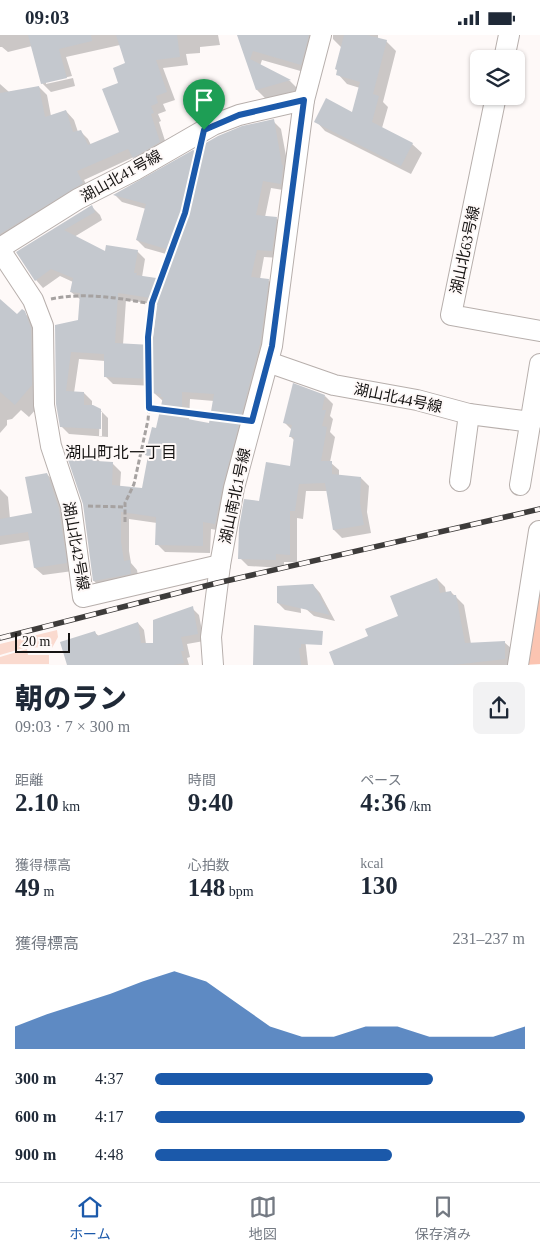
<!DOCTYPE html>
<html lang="ja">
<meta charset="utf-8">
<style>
:root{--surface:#fff;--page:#f2f2f3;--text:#1f2937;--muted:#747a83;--line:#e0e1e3;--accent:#1b59aa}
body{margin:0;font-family:"Times New Roman","Noto Sans JP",serif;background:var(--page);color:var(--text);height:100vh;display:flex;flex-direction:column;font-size:19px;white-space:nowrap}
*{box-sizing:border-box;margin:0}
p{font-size:16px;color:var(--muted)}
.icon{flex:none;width:28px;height:28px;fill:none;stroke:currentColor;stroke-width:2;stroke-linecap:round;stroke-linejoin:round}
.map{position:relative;height:630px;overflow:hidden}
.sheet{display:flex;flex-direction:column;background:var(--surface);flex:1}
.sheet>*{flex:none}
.tools{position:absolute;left:470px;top:15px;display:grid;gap:10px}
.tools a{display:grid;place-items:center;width:55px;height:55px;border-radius:8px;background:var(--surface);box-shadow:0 1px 4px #0004;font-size:25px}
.scale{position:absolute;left:15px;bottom:12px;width:55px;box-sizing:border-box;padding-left:5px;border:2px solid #161413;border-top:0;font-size:14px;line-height:18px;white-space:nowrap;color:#161413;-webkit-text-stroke:4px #fef9f8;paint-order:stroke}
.pin{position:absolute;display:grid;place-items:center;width:42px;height:42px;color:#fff;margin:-51px -21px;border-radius:50% 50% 50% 0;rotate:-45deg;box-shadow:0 0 5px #0007}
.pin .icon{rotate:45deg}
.round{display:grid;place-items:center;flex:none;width:52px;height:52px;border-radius:8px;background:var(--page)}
.head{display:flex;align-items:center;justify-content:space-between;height:85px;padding:0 15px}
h1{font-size:28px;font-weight:800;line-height:38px}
.stats{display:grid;grid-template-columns:repeat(3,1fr);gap:8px;height:85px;padding:5px 15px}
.stats div{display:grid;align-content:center}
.stats b{font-size:25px;font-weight:800}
.stats small{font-size:14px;font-weight:400}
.stats p{font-size:14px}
.chart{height:140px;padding:10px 15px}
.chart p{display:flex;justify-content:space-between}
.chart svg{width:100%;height:90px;margin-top:5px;fill:var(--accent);opacity:.7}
ul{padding:0 15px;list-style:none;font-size:16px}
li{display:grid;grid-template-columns:80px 60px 1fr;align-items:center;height:38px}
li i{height:12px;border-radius:6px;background:var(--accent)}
.status{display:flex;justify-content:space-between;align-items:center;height:35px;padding:0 25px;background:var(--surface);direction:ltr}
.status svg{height:14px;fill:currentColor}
.tab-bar{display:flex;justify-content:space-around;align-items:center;height:70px;border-top:1px solid var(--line);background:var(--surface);font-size:14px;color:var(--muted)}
.tab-bar a{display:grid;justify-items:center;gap:2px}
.tab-bar .active{color:var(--accent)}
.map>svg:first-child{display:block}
.green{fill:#fadacf}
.water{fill:#fbc4b1}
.shadow{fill:#0003;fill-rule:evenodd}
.building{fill:#c4c8ce;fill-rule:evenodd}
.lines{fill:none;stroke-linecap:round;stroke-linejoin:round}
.minor-casing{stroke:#b7afac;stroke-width:22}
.path{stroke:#a6a2a1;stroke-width:3;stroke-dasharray:5 2.5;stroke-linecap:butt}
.minor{stroke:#fff;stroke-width:20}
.rail-casing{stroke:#3e3c3b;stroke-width:5.5}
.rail{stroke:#fef9f8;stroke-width:4;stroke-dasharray:11;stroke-linecap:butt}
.route-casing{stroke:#fff;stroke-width:10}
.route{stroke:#1b59aa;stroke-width:6}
.labels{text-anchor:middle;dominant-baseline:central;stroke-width:4;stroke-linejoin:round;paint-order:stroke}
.street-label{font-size:15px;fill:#161413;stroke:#fef9f8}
.neighbourhood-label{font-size:16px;fill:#161413;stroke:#fef9f8}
</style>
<div class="status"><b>09:03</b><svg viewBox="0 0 49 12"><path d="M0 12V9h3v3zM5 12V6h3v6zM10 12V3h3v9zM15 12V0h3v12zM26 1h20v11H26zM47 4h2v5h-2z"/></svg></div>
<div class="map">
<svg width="540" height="630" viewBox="0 0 540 630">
<rect width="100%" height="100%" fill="#fef9f8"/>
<!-- green -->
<g class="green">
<polygon points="57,595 58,602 52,613 27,612 0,620 0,609"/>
<polygon points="27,614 28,620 49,620 49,629 0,629 0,622"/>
</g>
<!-- water -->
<polygon class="water" points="540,523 540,629 523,630"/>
<!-- shadow -->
<g class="shadow">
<polygon points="0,0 218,0 220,10 200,12 200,18 186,19 188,30 163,33 175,65 163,69 166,76 158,79 161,86 159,87 168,115 142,130 134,122 84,145 90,157 0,208 0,49 9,57 39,52 47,60 51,81 66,76 74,85 78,97 80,96 88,104 91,110 121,97 120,49 126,29 120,10 66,22 72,41 46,47 46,49 73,43 75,51 51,57 42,48 32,11 8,17 2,12 0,12"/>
<polygon points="238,0 324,0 311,39 262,25 260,31 290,46 299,55 266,64 257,55"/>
<polygon points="333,0 378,0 378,4 386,6 396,16 383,67 388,72 382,93 412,109 422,118 411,139 325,96 316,86 353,79 360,53 347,49 338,39 342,13 333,4"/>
<path d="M273,86L281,94L289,137V156L271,153L265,182L276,183L284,191L280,223L264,222L260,244L268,245L276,253L223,496L211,494L210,518L165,517L157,509V488L129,484V516L131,528L137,535L139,546L102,554L94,546L97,423L101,428L113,429L121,437L120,452L143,454L163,366L154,358V351L113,349L105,341V326L79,324L74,358H84L92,366V371L100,375L108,383V402L69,399L61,391L56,291L80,286L81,265L71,257L73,247L60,241L43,253L36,245L17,218L92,172L100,180L102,185L74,202L106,218L137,216L145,224L142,242L164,246L173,221L145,213L137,205L146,174L122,167L115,160ZM126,265L159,270L153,311L123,310ZM190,364L214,366L210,390L189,386ZM100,377H102V401H99Z"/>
<polygon points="22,276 38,291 45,364 29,382 21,375 12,384 7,385 7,390 0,398 0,278 17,281"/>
<polygon points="325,361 333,369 330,381 333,384 330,397 335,402 330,427 339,435 339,441 361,443 369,451 367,477 371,498 342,503 334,495 328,456 306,456 303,484 297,483 297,527 284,527 284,533 248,531 240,523 260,468 291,432 294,405 290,401 292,395 285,388"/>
<polygon points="47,439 54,447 66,482 73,536 43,540 35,533 31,505 0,510 0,454 8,462 10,484 34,479"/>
<polygon points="437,544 445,552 446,558 451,557 464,570 471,609 504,607 513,615 513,630 335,630 369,602 399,582"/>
<polygon points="313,550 320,558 335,586 314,581 306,574 300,561 301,578 285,575 278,568"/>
<polygon points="192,573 199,580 204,606 187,609 190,622 187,623 189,630 69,630 95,598 99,601 138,588 144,595 146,609 154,609"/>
<polygon points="305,603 308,630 253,630 254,629"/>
</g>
<!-- building -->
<g class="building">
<polygon points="28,0 91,0 92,6 59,14 67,43 41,49"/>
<polygon points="116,0 177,0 180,22 156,25 167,57 156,61 158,68 151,71 154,78 151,79 160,107 133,123 128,114 77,136 83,148 0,199 0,58 39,51 45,82 66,75 73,97 81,95 88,110 119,97 102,54 118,48 113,33 125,28"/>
<polygon points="237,0 309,0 301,30 253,16 250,24 291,45 256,55"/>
<polygon points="344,0 367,0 387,5 373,59 379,61 372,87 413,108 401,131 314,87 326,63 352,77 360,47 336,40 337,35 335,34"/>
<path d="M274,84L282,130H283L281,149L263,146L256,180L277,182L272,216L257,215L251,242L269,244L260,309L223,450L215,489L203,487V511L155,510L156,482L121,477V507L124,526L130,525L131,539L93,546L83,469L66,419L97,422V426L113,427L112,450L142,453L148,421L145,420L152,392L156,393L163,362H160L161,359L152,358L153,344L104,342V319L71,317L66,356L84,357V370H93L101,374V394L60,392L56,369L55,290L78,285L80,258L70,257L73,243L51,234L35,246L16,217L92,170L95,177L64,195L105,216L106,210L138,215L134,238H137L136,240L163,244L173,216L136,205L146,169L113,160L193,115L201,118L204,109L218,101L242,91ZM118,258L158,264L152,310L115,308ZM182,357L214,359L209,388L182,383Z"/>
<polygon points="0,264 17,279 22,274 25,276 31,293 32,350 15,370 0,357"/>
<polygon points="293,348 325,360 322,375 326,375 322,391 327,392 321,426 332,426 332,439 361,442 360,468 364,490 333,495 325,448 299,449 295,476 290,476 290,520 276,519 276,525 238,524 239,493 244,464 259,466 266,427 290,431 294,402 289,402 292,390 283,388"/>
<polygon points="47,438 59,474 67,528 34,533 28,497 0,501 0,484 32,478 25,442"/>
<polygon points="437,543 440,558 451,556 452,560 456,560 465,608 505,606 505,624 453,630 334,630 329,617 368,601 365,594 398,581 390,561"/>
<polygon points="313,549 330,580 277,568 277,551"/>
<polygon points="193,571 198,599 181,602 184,616 181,616 184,628 174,630 67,630 60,607 95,596 97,601 138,587 141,608 153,608 153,585"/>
<polygon points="254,590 323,596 322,610 301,609 301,613 299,613 301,630 253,630"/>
</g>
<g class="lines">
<defs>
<g id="minor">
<polyline points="504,24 509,0"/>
<polyline points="496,61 451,280 540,296"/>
<polyline points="0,213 78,164 135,135 213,90 239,80 304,65"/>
<polyline points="0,215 33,265 43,291 44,370 51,411 71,471 83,562 220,530"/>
<polyline points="268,327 334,350 417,365 469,379 531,387"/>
<polyline points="460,446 469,379"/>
<polyline points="520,450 540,329"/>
<polyline points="213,630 211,602 220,530 234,453 272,311 304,65 321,0"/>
<polyline points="518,630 539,496"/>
</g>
</defs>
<!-- minor casing -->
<use href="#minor" class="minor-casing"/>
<!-- path -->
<g class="path">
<path d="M51,264C85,257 119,263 152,269"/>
<polyline points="149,373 233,384"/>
<polyline points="88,471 125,472"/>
<polyline points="125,487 125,468 134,449 148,385 150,364 148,302 152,267 185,178 198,119"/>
</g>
<!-- minor -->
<use href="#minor" class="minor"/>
<defs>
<polyline id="rail" points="0,603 217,548 540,474"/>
</defs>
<!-- rail casing -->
<use href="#rail" class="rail-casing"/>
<!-- rail -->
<use href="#rail" class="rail"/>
</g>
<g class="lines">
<defs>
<polygon id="route" points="304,65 272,311 252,386 149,373 148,302 152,268 185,178 204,95 239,80"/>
</defs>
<!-- route casing -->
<use href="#route" class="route-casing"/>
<!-- route -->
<use href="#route" class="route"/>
</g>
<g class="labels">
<!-- street labels -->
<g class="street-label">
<text transform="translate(121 141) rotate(-29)">湖山北41号線</text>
<text transform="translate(465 215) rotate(-78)">湖山北63号線</text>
<text transform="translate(398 363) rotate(12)">湖山北44号線</text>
<text transform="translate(235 461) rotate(-78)">湖山南北1号線</text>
<text transform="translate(76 511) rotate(80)">湖山北42号線</text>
</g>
<!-- neighbourhood labels -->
<g class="neighbourhood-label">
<text x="121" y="417">湖山町北一丁目</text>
</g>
</g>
</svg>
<div class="tools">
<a><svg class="icon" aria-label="layers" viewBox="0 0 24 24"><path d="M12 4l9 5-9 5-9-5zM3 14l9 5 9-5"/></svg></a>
</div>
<div class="scale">20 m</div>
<div class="pin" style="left:204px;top:95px;background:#1e9e55"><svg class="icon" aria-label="arrive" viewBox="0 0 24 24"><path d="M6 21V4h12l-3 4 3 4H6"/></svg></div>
</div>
<section class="sheet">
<div class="head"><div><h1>朝のラン</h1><p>09:03 · 7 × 300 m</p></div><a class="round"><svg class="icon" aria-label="share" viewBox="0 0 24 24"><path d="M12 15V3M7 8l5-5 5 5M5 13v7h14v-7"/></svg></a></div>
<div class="stats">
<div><p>距離</p><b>2.10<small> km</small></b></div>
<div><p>時間</p><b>9:40</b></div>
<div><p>ペース</p><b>4:36<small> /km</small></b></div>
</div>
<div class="stats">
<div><p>獲得標高</p><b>49<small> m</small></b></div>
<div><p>心拍数</p><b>148<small> bpm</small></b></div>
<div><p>kcal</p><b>130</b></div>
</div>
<div class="chart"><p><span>獲得標高</span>231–237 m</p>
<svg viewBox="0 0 160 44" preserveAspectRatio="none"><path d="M0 44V33L10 27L20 22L30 17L40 11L50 6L60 11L70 22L80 33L90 38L100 38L110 33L120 33L130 38L140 38L150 38L160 33V44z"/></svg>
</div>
<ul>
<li><b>300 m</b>4:37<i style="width:75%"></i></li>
<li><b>600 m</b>4:17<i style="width:100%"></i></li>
<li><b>900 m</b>4:48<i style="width:64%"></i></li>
</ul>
</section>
<nav class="tab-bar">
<a class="active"><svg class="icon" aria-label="home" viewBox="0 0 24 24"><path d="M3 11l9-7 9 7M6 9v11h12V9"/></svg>ホーム</a>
<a><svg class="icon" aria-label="map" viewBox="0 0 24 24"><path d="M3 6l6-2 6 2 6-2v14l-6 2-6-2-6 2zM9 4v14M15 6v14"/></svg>地図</a>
<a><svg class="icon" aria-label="saved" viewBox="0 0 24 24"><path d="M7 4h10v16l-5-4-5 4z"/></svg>保存済み</a>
</nav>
